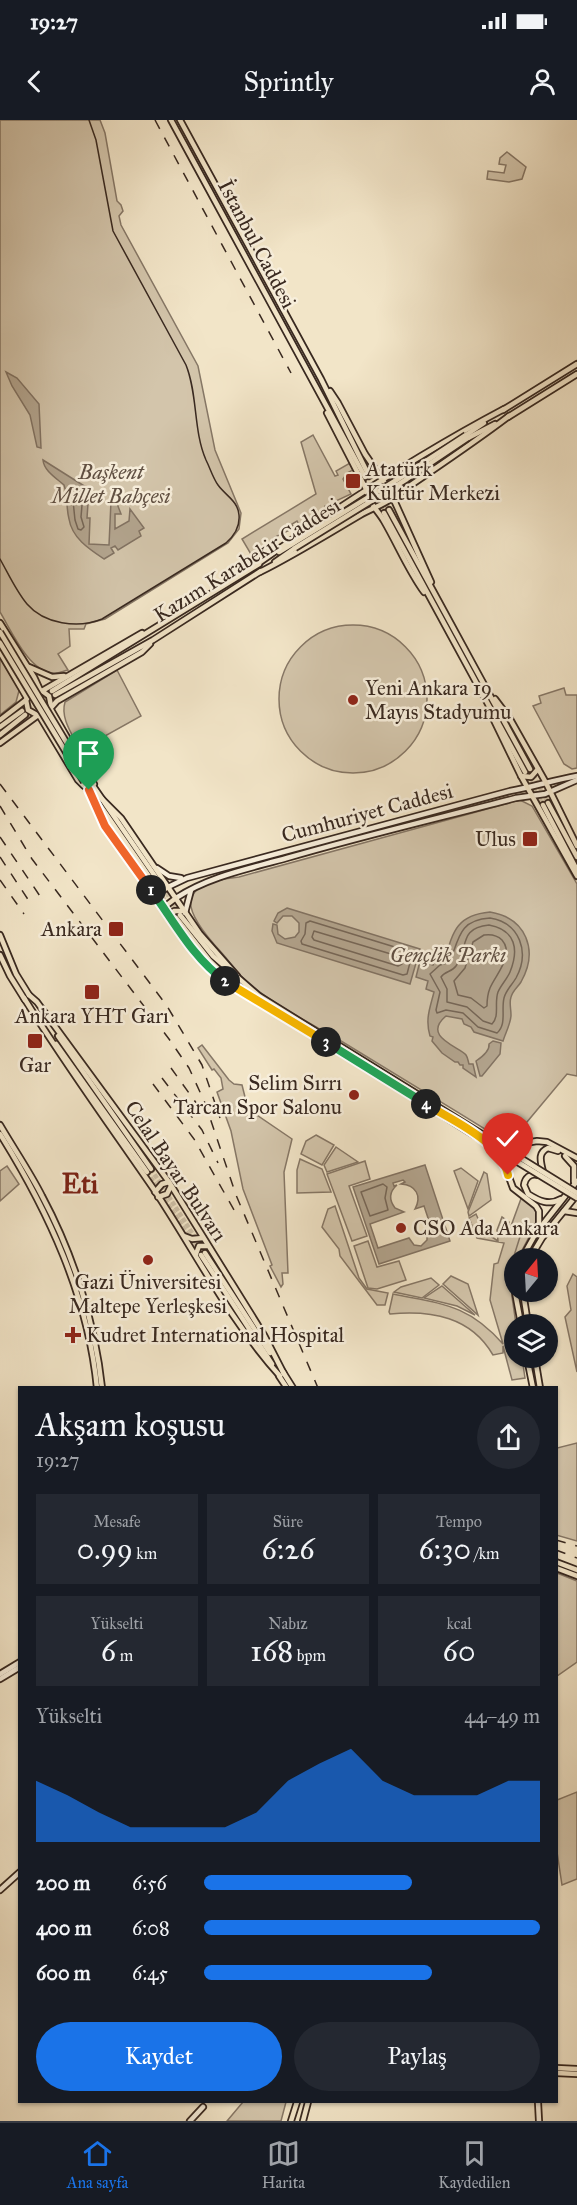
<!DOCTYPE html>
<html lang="tr">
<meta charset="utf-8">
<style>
:root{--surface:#171b24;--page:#242831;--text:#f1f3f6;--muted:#9ea1a6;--line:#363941;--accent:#1a73e8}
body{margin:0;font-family:"IM FELL Great Primer",serif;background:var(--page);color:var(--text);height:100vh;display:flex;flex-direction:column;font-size:22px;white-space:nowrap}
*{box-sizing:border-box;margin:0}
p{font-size:20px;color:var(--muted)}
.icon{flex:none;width:33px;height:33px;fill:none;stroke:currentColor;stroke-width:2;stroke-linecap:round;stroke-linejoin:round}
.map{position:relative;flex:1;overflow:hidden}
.drawer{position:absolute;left:18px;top:1266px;width:540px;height:717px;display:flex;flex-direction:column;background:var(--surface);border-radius:0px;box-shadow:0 2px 4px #0004}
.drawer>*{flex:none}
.needle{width:39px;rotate:18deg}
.fabs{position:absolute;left:504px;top:1128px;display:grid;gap:12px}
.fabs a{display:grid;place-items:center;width:54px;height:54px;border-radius:50%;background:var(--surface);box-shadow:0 2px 4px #0004;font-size:30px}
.pin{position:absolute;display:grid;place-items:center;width:51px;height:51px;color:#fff;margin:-62px -26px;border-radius:50% 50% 50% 0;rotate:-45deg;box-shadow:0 0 6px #0007}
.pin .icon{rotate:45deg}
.km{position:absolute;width:30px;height:30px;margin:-15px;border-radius:50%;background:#222;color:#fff;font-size:16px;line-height:30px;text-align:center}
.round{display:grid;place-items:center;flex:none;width:63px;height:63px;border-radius:32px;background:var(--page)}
.headline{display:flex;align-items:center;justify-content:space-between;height:102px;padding:0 18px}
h1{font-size:33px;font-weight:600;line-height:45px}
.metrics{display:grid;grid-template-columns:repeat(3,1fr);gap:9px;height:102px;padding:6px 18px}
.metrics div{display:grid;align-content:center;border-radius:0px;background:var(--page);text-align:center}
.metrics b{font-size:30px;font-weight:600}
.metrics small{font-size:16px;font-weight:400}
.metrics p{font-size:16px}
.chart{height:168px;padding:12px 18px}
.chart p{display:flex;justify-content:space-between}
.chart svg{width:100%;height:108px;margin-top:6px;fill:var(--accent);opacity:.7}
.primary-button{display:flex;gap:12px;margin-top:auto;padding:12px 18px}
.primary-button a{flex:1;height:69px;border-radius:36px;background:var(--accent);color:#fff;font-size:24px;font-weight:600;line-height:69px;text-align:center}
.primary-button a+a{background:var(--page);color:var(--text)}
ul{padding:0 18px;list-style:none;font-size:20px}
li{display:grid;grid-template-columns:96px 72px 1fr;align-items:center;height:45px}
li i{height:15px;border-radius:8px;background:var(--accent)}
.status{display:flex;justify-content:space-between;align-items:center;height:42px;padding:0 30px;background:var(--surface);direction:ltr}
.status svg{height:16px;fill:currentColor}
header{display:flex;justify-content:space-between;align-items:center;height:78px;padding:0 18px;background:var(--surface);font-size:27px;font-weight:600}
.tabs{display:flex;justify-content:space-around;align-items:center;height:84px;border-top:2px solid var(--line);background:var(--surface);font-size:16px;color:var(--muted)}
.tabs a{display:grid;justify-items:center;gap:3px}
.tabs .selected{color:var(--accent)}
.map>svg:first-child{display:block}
.green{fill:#d3c5ab;stroke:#867766;stroke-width:1.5}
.water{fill:#b3a58f;stroke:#827363;stroke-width:1.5;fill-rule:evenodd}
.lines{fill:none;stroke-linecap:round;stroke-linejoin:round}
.shore{stroke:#766758;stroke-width:1.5}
.stream{stroke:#827363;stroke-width:1.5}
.primary-tunnel{stroke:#cdbfa6;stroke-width:4.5;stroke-dasharray:4.5 2;stroke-linecap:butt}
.secondary-casing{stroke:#392920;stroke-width:8}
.primary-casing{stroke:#392920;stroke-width:8}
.secondary{stroke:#f7eedb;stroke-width:4.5}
.primary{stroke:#f2e5c8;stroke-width:4.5}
.tram{stroke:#392920;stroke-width:1.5}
.rail{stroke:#392920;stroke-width:1.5;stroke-dasharray:10 10;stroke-linecap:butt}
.primary-bridge-casing{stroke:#392920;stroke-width:8;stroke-linecap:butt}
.primary-bridge{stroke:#f2e5c8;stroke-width:4.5}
.split-1-casing{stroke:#fff;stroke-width:12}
.split-2-casing{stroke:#fff;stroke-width:12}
.split-3-casing{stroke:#fff;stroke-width:12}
.split-4-casing{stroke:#fff;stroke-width:12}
.split-5-casing{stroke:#fff;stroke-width:12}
.split-1{stroke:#f0652b;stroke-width:8}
.split-2{stroke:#22a559;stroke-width:8}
.split-3{stroke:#f5b400;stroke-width:8}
.split-4{stroke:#22a559;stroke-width:8}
.split-5{stroke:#f5b400;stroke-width:8}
.poi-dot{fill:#8f2418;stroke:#f7eedb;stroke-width:2}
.labels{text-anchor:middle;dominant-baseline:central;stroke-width:5;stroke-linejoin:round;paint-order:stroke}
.street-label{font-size:21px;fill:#392920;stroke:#f7eedb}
.poi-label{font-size:21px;fill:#392920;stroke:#f7eedb;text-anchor:start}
.park-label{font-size:21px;font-style:italic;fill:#605043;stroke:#f7eedb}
.district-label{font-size:27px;font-weight:bold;fill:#7a1f14;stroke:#f7eedb}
</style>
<div class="status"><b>19:27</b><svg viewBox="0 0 49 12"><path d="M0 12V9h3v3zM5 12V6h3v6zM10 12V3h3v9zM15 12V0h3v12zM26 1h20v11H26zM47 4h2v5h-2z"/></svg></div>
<header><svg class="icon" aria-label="back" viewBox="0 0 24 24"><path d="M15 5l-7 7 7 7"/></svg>Sprintly<svg class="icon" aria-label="person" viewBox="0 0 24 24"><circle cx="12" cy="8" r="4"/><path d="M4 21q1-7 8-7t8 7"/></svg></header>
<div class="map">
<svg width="577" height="2001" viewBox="0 0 577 2001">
<rect width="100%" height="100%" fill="#f2e5c8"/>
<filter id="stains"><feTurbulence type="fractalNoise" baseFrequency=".00333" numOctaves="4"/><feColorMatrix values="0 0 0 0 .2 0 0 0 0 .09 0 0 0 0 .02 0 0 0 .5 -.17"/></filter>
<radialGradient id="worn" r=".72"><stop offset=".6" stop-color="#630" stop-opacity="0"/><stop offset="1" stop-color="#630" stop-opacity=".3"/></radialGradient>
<!-- green -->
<g class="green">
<path d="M0,0H100L105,13L117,81L121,85L123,91L119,96L121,105L198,246L215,330L241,393L239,409L228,423L105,499L86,504L84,509H69L70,526L58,534L68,550C63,551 58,554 53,553C29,552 11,510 0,492Z"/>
<polygon points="507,32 526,47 522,59 509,62 487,59 488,51 504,53 506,45 499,44 500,38"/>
<polygon points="313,315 335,356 338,355 336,351 350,343 353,350 347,353 343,359 351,374 325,386 327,390 300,406 297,401 292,404 294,408 275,417 267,425 252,436 242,419 316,374 301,322"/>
<circle cx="353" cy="579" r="74"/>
<polygon points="0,532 20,567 16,582 0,595"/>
<path d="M117,550L141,596L80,630C73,615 60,599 65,582Z"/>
<polygon points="564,568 566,575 577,575 577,648 572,649 564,644 533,586 541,583 539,576"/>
<path d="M520,680L532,686L577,764V956L567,954L522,1008L517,1022L501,1019C448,986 395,954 341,921C310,903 276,886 248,863C238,854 230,842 221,832C185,793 170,764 239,757Z"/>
<polygon points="202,925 229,960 234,964 242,965 248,989 292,1019 284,1052 288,1153 282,1153 283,1164 281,1167 270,1146 272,1145 243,1069 231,1011 217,972 223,969 221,958 214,949 212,950 198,928"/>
<polygon points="316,1015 334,1025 322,1045 301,1034 306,1021"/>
<polygon points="336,1027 358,1042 327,1052 324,1045"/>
<polygon points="300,1039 322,1049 331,1072 297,1073 297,1050"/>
<polygon points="365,1041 370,1059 349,1066 367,1116 352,1121 327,1054"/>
<polygon points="7,1046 19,1064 0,1081 0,1051"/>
<polygon points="461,1048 478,1061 468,1089 454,1051"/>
<polygon points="484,1052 487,1054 491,1080 469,1096 468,1092"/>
<path d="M522,1076L536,1086L539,1103L528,1119L518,1138H514L512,1177L516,1204H514V1238H522L525,1258L512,1260L503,1226V1233L493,1235C471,1197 432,1190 390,1194L389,1192L393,1174C442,1184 468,1184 503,1224L490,1180L494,1144L498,1143L504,1123L477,1118L469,1098L476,1094L484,1112L498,1121L497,1110L502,1097L509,1102L507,1117Z"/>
<polygon points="335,1086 359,1158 367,1169 388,1173 385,1185 377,1185 340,1136 339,1129 322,1107 328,1089"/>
<polygon points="368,1121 377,1147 399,1141 406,1160 377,1169 368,1168 354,1126"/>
<polygon points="573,1154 577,1157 577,1252 565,1197 571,1190 567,1166"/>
<polygon points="451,1156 468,1164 478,1195 443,1164"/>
<polygon points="431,1158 439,1165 422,1178 394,1172 401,1167"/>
<polygon points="442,1166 475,1195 457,1186 424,1178"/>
<polygon points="577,1323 577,1421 556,1415 557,1328"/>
<polygon points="557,1453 577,1461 577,1542 557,1556"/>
<polygon points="577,1672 577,1759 562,1765 557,1732 557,1680"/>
<polygon points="243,1982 286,1982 281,2001 227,2001"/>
</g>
<!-- water -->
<g class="water">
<polygon points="6,252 17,258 39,284 41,328 37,327 30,295 12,266"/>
<path d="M43,340L89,369L87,398H90L89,424L109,425L111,381H116L121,394H115V409L129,401L130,389L144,408L139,411L141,416L118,430L115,426L111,428L114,433L104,439C89,429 72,418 69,399C66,388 68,377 64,365C56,358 44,351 43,340Z"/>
<polygon points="287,788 420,829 410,864 277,823 272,811 273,804 277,805 278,814 285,819 295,817 299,812 299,803 292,796 283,796 277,803 274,801 278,793"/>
<path d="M490,792C526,798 539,830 521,862C518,867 513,870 511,877C509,883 511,888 511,895C511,903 505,914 503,921L474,912L471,907L464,904L462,899L446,896C421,917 460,927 466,935C468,938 468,941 469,944H473L476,957L463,948V945H460L458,942H455L442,933L432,921L433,917L430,916C425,899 430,888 434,872L426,869L428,861L416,857L420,841L433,845L436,837L445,839C453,811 457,795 490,792Z"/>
<path d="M493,921L501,923L500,934L482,956H480L476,941C482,937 490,931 489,924Z"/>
<path d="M425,1045L450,1121L379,1144L353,1067ZM403,1060L405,1062L401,1064C416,1065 422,1076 415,1089L424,1086L432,1110L427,1112V1120L421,1126L414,1125L409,1118L378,1128L370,1104L404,1092L395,1088C389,1080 389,1072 397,1065L394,1066L393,1063Z"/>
</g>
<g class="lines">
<!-- shore -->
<g class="shore">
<polygon points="74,368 83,373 81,397 84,407 81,410 78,409 75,400 72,371"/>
<path d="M490,798C520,803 530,832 516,858C512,865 506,870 504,878C501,890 507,904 497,913L478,907L463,893L446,890L437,893L436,890L440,872L430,854L440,845L450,842C459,818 459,800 490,798Z"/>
<polygon points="310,801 411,832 412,835 407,854 403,855 302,824 301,821 305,814 306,803"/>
<path d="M489,805C516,810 519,830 510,852C507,859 501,865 498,872C494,883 500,896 492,904L483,901L467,887L447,882V869L441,857C445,851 452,852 456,846C469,828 458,808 489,805Z"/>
<polygon points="314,811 401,837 403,839 402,844 398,846 314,820 312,817"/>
<path d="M484,815C491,814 497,815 502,820C515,835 496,854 490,868C488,873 487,880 487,886L484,888L471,878L458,875L454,861L465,848L473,822Z"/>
<polygon points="383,1064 387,1067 385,1078 388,1090 370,1096 361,1072"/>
</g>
<!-- stream -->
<polyline class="stream" points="513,1139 524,1104"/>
<!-- primary-tunnel -->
<g class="primary-tunnel">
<polyline points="369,356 389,390"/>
<polyline points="365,357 384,393"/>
<polyline points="22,591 52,571"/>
<polyline points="25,595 55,575"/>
<polyline points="530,649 548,683"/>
<polyline points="527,656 543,685"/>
<polyline points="159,762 179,792"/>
<polyline points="155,765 174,795"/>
<polyline points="151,1049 205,1133"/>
<polyline points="147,1052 201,1135"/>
</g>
<defs>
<g id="secondary">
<polyline points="157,748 169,756 181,758"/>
<path d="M168,767L187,758L510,671C533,667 554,660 577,656"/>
<path d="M176,778C210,756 248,749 287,738C362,716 439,698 516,678L545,674L577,660"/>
<polyline points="185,793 191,770"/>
<polyline points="0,1554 20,1542"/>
<polyline points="0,1559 20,1547"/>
<polyline points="0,1770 20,1752"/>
<polyline points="538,1982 539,2001"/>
<polyline points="190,2001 203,1987"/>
</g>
<g id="primary">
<polyline points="171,0 365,357"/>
<polyline points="180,0 321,259 369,356"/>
<polyline points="330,271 338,283 365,334 389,369 431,462"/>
<polyline points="503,290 577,244"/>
<path d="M327,293L366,369C368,383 377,389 384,401C398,425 408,450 424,472"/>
<polyline points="508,297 577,254"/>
<polyline points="466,315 484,303"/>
<polyline points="468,318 495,304"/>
<polyline points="389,390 530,649"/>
<polyline points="384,393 525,652"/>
<polyline points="279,432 292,424"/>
<polyline points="275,442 295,428"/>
<path d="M256,445C336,388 417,335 504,289"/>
<path d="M260,452C294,435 326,415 360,395C370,389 383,385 392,378C431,351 471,325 509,296"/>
<polyline points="0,503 34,557 40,570"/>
<polyline points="0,532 27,578"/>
<polyline points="29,547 52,557 64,556"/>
<polyline points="42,571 49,576 51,586"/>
<polyline points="52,571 259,444"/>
<polyline points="55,575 153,520 261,451"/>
<polyline points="495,579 510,599 545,661 577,726"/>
<polyline points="26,580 28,590 37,595"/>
<polyline points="50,588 94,664"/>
<polyline points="490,592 521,656 577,756"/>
<polyline points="39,595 78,660 84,666"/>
<polyline points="0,600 26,580 32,572 42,571 142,513"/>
<polyline points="0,607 22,591"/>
<polyline points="0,615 25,595"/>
<polyline points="0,623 37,596 48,591 57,581 142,532 150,524"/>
<polyline points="521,656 531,657 538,649"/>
<polyline points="89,660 159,762"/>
<polyline points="84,662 155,765"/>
<path d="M92,674C102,705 122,727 140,753C164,788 185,823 215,854L511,1038"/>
<polyline points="102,679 121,698 200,814 237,856"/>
<polyline points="548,683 577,737"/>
<polyline points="543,685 577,750"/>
<polyline points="155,775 168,767"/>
<polyline points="163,788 176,778"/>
<polyline points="180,795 213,836 259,876 514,1034"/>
<polyline points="176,798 209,840 235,865"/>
<polyline points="171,799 174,791 183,791"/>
<polyline points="0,815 16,854 29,875"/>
<polyline points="0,835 10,856 25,880"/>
<polyline points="29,875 37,882 169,1062 264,1215 284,1254"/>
<path d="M24,878C65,944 111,1007 155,1071C196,1133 230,1201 280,1256"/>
<polyline points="58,916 151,1049"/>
<polyline points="56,924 147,1052"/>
<path d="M0,1005C14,1029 30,1052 42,1076C73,1134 95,1202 102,1268"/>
<path d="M0,1014C48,1091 88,1176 97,1268"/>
<polyline points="495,1022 514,1025 537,1021 547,1022 577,1038"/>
<polyline points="493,1027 502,1038 513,1068 536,1086 539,1091 539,1103 536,1113"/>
<polyline points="565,1036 574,1046 574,1062"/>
<path d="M543,1052C541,1042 537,1033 548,1028L558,1031"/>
<path d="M538,1055C530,1053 525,1058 524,1065L528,1074C539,1081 549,1086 561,1079"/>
<polyline points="155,1072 162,1064 169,1062"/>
<polyline points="158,1077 167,1074 171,1066"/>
<polyline points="564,1091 577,1093"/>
<polyline points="184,1116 192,1119 203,1118"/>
<polyline points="205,1133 270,1233"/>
<polyline points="196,1134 199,1126 207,1126"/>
<polyline points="201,1135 272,1244"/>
<polyline points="522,1138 536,1113 577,1061"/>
<polyline points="530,1138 542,1118 576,1076"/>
<polyline points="515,1172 521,1204"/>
<polyline points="523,1172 528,1204"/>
<polyline points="527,1238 533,1268"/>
<polyline points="535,1238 540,1268"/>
<polyline points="283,1252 293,1268"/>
<polyline points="279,1256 287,1268"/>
<polyline points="556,1442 577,1450"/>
<polyline points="556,1448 577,1456"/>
<polyline points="556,1948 577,1949"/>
<polyline points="556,1953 577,1954"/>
<polyline points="291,2001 297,1982"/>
<polyline points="303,2001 308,1982"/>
</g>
</defs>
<!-- secondary casing -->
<use href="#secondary" class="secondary-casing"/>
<!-- primary casing -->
<use href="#primary" class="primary-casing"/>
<!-- secondary -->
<use href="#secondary" class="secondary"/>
<!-- primary -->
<use href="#primary" class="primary"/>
<!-- tram -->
<path class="tram" d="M0,439C8,453 16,471 27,484C44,504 78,509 102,499L226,423C234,416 240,406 239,395C238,381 226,376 218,365C213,358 210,348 206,340C193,310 198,275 186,245L113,111L96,20L89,0"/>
<!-- rail -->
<g class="rail">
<polyline points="155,0 291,253"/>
<polyline points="0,664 167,886 202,945 220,998"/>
<polyline points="0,686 32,739 169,919 189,948 205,983 236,1075 318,1268"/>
<polyline points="0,717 44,782"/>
<polyline points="0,737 33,787"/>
<polyline points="0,760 24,794"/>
<polyline points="171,948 202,991"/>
<polyline points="162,958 202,1010 218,1043"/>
<polyline points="153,964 194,1019 234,1090"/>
<polyline points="556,1420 577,1426"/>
<polyline points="556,1430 577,1438"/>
</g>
<defs>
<g id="primary-bridge">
<polyline points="292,424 403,356 466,315"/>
<polyline points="295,428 407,359 468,318"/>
<polyline points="0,512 89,660"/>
<polyline points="0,523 84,662"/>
<polyline points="514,1034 577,1073"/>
<polyline points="511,1038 577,1078"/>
</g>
</defs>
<!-- primary-bridge casing -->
<use href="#primary-bridge" class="primary-bridge-casing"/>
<!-- primary-bridge -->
<use href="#primary-bridge" class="primary-bridge"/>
</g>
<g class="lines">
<defs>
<polyline id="split-1" points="89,670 105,706 151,770"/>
<path id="split-2" d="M151,770C174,801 192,837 225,861"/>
<polyline id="split-3" points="225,861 326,922"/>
<polyline id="split-4" points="326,922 426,984"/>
<path id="split-5" d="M426,984C453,1001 501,1021 508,1055"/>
</defs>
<!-- split-1 casing -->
<use href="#split-1" class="split-1-casing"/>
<!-- split-2 casing -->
<use href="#split-2" class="split-2-casing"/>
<!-- split-3 casing -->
<use href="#split-3" class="split-3-casing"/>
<!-- split-4 casing -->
<use href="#split-4" class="split-4-casing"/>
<!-- split-5 casing -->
<use href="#split-5" class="split-5-casing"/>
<!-- split-1 -->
<use href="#split-1" class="split-1"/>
<!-- split-2 -->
<use href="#split-2" class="split-2"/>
<!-- split-3 -->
<use href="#split-3" class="split-3"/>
<!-- split-4 -->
<use href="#split-4" class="split-4"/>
<!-- split-5 -->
<use href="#split-5" class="split-5"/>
</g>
<!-- markers -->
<g class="poi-dot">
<rect x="345" y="353" width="16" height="16" rx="3"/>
<circle cx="353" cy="580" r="6"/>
<rect x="522" y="711" width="16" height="16" rx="3"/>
<rect x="108" y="801" width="16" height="16" rx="3"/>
<rect x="84" y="864" width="16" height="16" rx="3"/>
<rect x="27" y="913" width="16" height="16" rx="3"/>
<circle cx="354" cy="975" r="6"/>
<circle cx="401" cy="1108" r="6"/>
<circle cx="148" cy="1140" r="6"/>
<path d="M70 1206h6v6h6v6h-6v6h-6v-6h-6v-6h6z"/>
</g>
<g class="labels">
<!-- street labels -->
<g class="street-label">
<text transform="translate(257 124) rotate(62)">İstanbul Caddesi</text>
<text transform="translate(247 440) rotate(-32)">Kazım Karabekir Caddesi</text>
<text transform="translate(367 693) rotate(-15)">Cumhuriyet Caddesi</text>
<text transform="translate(176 1051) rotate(56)">Celal Bayar Bulvarı</text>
</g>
<!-- poi labels -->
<g class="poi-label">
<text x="366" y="349">Atatürk<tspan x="366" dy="24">Kültür Merkezi</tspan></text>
<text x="365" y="568">Yeni Ankara 19<tspan x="365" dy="24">Mayıs Stadyumu</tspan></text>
<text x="516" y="719" text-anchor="end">Ulus</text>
<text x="102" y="809" text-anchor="end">Ankara</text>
<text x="92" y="896" text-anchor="middle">Ankara YHT Garı</text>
<text x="35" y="945" text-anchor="middle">Gar</text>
<text x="342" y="963" text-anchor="end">Selim Sırrı<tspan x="342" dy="24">Tarcan Spor Salonu</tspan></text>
<text x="413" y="1108">CSO Ada Ankara</text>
<text x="148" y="1162" text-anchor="middle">Gazi Üniversitesi<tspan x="148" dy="24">Maltepe Yerleşkesi</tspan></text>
<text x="86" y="1215">Kudret International Hospital</text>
</g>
<!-- park labels -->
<g class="park-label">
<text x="111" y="352">Başkent<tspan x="111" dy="24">Millet Bahçesi</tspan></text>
<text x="448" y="835">Gençlik Parkı</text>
</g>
<!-- district labels -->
<g class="district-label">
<text x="80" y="1063">Eti</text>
</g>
</g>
<rect width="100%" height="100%" filter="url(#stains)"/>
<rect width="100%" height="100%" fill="url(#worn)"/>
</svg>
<div class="fabs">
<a><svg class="needle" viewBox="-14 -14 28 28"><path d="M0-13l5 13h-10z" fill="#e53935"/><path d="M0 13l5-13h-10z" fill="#9ea1a6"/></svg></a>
<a><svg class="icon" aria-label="layers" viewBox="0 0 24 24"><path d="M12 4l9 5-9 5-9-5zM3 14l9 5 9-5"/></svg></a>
</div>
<div class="pin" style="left:89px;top:670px;background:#1e9e55"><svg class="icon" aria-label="arrive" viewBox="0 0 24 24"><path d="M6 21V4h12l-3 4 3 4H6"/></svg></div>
<div class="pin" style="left:508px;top:1055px;background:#d93025"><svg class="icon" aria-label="check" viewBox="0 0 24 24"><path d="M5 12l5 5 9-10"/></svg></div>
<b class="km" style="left:151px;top:770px">1</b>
<b class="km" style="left:225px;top:861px">2</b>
<b class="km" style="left:326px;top:922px">3</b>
<b class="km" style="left:426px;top:984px">4</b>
<section class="drawer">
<div class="headline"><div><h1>Akşam koşusu</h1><p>19:27</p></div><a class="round"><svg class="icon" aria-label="share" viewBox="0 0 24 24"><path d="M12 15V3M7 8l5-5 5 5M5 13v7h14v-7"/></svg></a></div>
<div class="metrics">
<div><p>Mesafe</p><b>0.99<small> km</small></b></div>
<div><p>Süre</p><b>6:26</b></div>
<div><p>Tempo</p><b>6:30<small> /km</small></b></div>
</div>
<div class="metrics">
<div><p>Yükselti</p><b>6<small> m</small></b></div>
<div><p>Nabız</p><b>168<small> bpm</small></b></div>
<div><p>kcal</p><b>60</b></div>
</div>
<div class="chart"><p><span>Yükselti</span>44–49 m</p>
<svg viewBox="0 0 160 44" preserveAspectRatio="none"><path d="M0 44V19L10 25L20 32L30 38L40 38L50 38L60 38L70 32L80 19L90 12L100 6L110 19L120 25L130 25L140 25L150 19L160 19V44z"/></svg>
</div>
<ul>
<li><b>200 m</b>6:56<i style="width:62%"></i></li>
<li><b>400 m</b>6:08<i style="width:100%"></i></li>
<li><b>600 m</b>6:45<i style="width:68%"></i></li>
</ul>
<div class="primary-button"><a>Kaydet</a><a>Paylaş</a></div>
</section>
</div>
<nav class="tabs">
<a class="selected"><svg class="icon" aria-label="home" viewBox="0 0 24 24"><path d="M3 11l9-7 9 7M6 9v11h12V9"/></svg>Ana sayfa</a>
<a><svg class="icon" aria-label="map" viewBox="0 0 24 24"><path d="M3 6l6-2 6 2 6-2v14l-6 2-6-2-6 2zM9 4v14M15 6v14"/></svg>Harita</a>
<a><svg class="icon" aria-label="saved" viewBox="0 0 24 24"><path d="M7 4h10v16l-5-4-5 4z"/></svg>Kaydedilen</a>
</nav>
